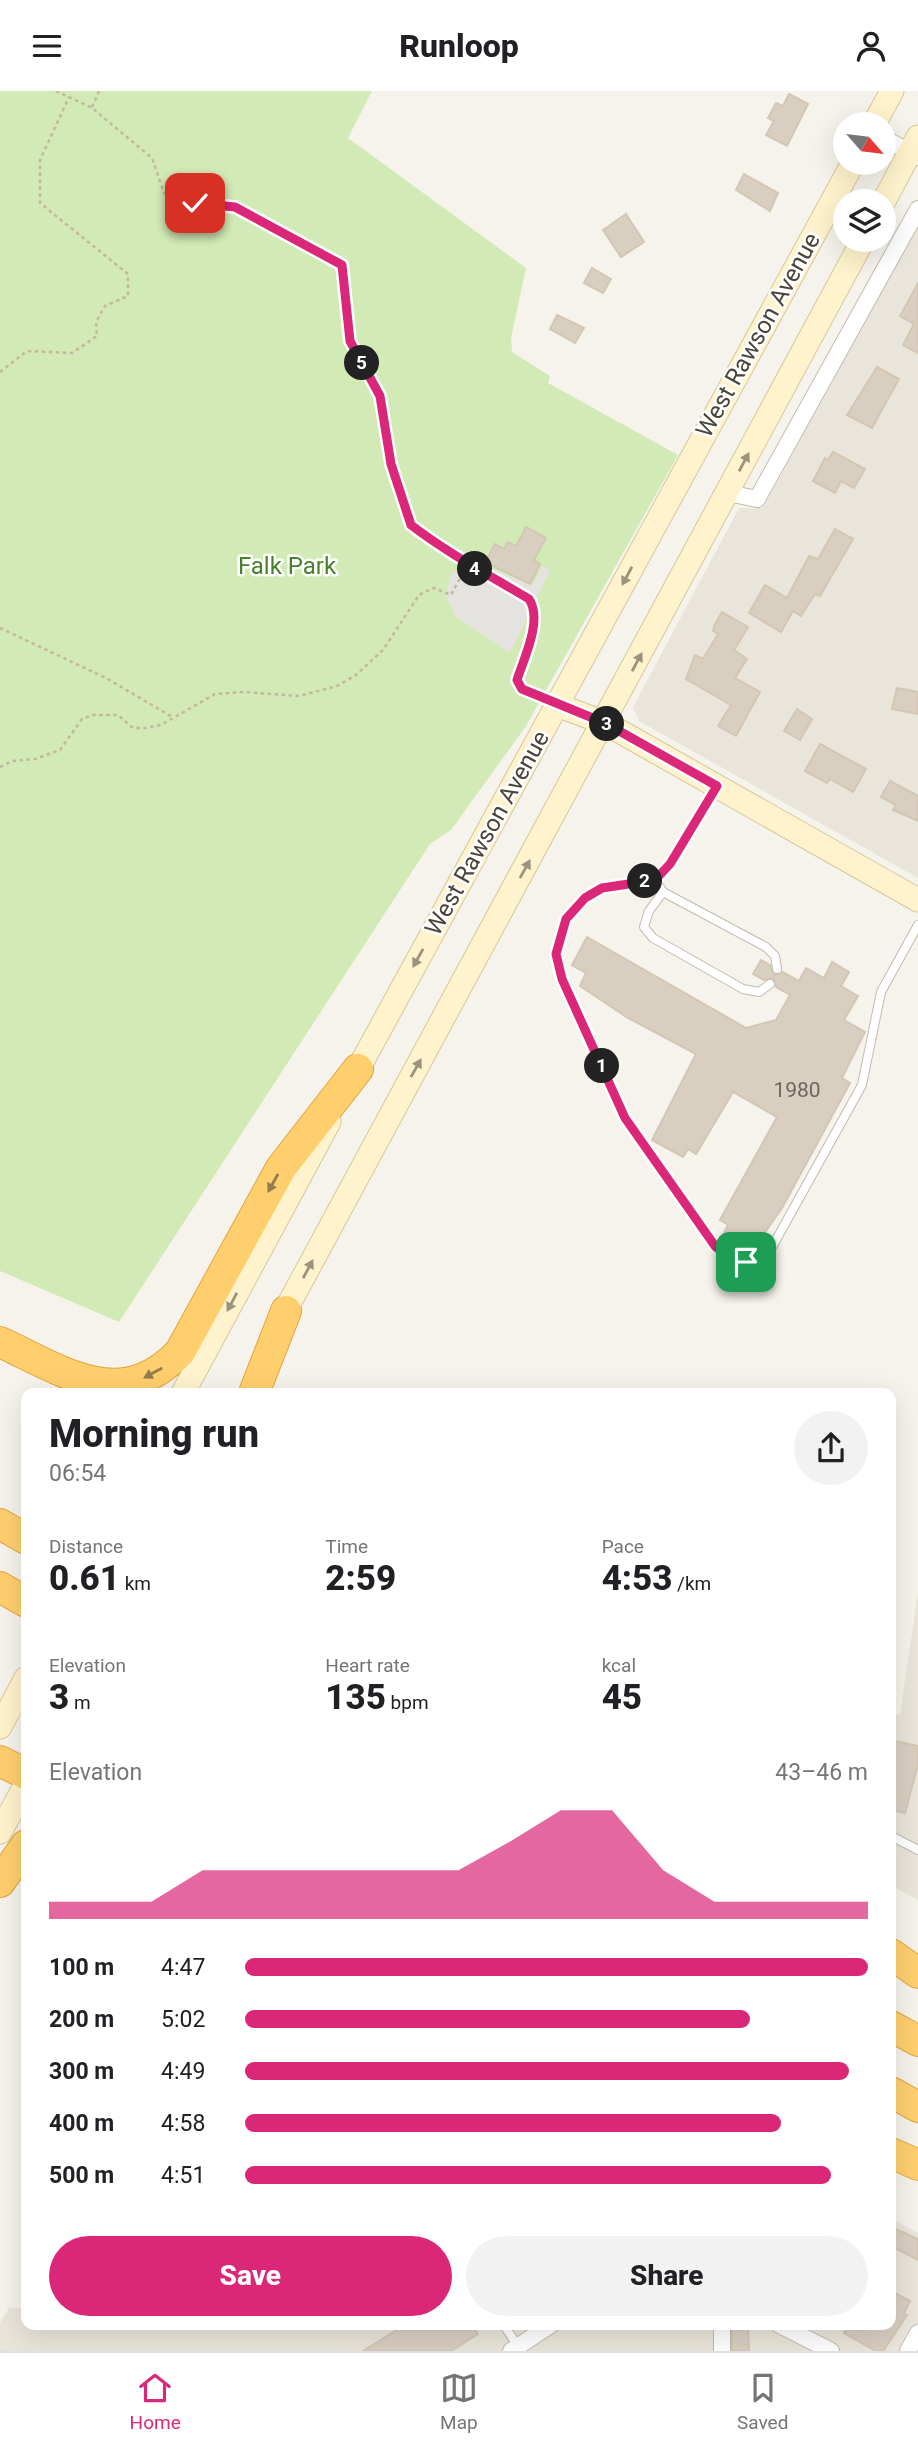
<!DOCTYPE html>
<meta charset="utf-8">
<style>
:root{--surface:#fff;--page:#f2f2f2;--text:#202124;--muted:#757577;--line:#e0e0e0;--accent:#db2777}
body{margin:0;font-family:Roboto,sans-serif;background:var(--page);color:var(--text);height:100vh;display:flex;flex-direction:column;font-size:26px;white-space:nowrap}
*{box-sizing:border-box;margin:0}
p{font-size:23px;color:var(--muted)}
.icon{flex:none;width:38px;height:38px;fill:none;stroke:currentColor;stroke-width:2;stroke-linecap:round;stroke-linejoin:round}
.map{position:relative;flex:1;overflow:hidden}
.panel{position:absolute;left:21px;top:1297px;width:875px;height:942px;display:flex;flex-direction:column;background:var(--surface);border-radius:14px;box-shadow:0 7px 28px #0002}
.panel>*{flex:none}
.needle{width:46px;rotate:118deg}
.buttons{position:absolute;left:833px;top:21px;display:grid;gap:14px}
.buttons a{display:grid;place-items:center;width:63px;height:63px;border-radius:50%;background:var(--surface);box-shadow:0 7px 28px #0002;font-size:35px}
.pin{position:absolute;display:grid;place-items:center;width:60px;height:60px;color:#fff;margin:-30px;border-radius:14px;box-shadow:0 4px 10px #0006}
.km{position:absolute;width:35px;height:35px;margin:-18px;border-radius:50%;background:#222;color:#fff;font-size:19px;line-height:35px;text-align:center}
.round{display:grid;place-items:center;flex:none;width:74px;height:74px;border-radius:37px;background:var(--page)}
.head{display:flex;align-items:center;justify-content:space-between;height:119px;padding:0 28px}
h1{font-size:38px;font-weight:800;line-height:52px}
.metrics{display:grid;grid-template-columns:repeat(3,1fr);gap:10px;height:119px;padding:7px 28px}
.metrics div{display:grid;align-content:center}
.metrics b{font-size:35px;font-weight:800}
.metrics small{font-size:19px;font-weight:400}
.metrics p{font-size:19px}
.chart{height:196px;padding:14px 28px}
.chart p{display:flex;justify-content:space-between}
.chart svg{width:100%;height:126px;margin-top:7px;fill:var(--accent);opacity:.7}
.action{display:flex;gap:14px;margin-top:auto;padding:14px 28px}
.action a{flex:1;height:80px;border-radius:42px;background:var(--accent);color:#fff;font-size:28px;font-weight:800;line-height:80px;text-align:center}
.action a+a{background:var(--page);color:var(--text)}
ul{padding:0 28px;list-style:none;font-size:23px}
li{display:grid;grid-template-columns:112px 84px 1fr;align-items:center;height:52px}
li i{height:18px;border-radius:9px;background:var(--accent)}
header{display:flex;justify-content:space-between;align-items:center;height:91px;padding:0 28px;background:var(--surface);font-size:32px;font-weight:800}
.dock{display:flex;justify-content:space-around;align-items:center;height:98px;border-top:2px solid var(--line);background:var(--surface);font-size:19px;color:var(--muted)}
.dock a{display:grid;justify-items:center;gap:4px}
.dock .on{color:var(--accent)}
.map>svg:first-child{display:block}
.residential{fill:#eae5da}
.green{fill:#d2eab5}
.parking{fill:#e5e3e0}
.building{fill:#d8cfc1;stroke:#d3c7b4;stroke-width:2}
.lines{fill:none;stroke-linecap:round;stroke-linejoin:round}
.lane-casing{stroke:#c2bbae;stroke-width:10}
.street-casing{stroke:#c2bbae;stroke-width:18}
.secondary-casing{stroke:#d6c79b;stroke-width:25}
.highway-casing{stroke:#e0a43c;stroke-width:32}
.path{stroke:#c4b79f;stroke-width:2.5;stroke-dasharray:3.5 3.5;stroke-linecap:butt}
.lane{stroke:#fff;stroke-width:8}
.street{stroke:#fff;stroke-width:16}
.secondary{stroke:#fff3cd;stroke-width:23}
.highway{stroke:#ffcf6e;stroke-width:30}
.oneway{fill:#9c937c}
.oneway2{fill:#937c4e}
.route-casing{stroke:#fff;stroke-width:14}
.route{stroke:#db2777;stroke-width:9}
.labels{text-anchor:middle;dominant-baseline:central;stroke-width:5;stroke-linejoin:round;paint-order:stroke}
.number-label{font-size:21px;fill:#6e675b}
.street-label{font-size:24px;fill:#4b4439;stroke:#fff}
.park-label{font-size:24px;fill:#4a7f2a;stroke:#fff}
</style>
<header><svg class="icon" aria-label="menu" viewBox="0 0 24 24"><path d="M4 6h16M4 12h16M4 18h16"/></svg>Runloop<svg class="icon" aria-label="person" viewBox="0 0 24 24"><circle cx="12" cy="8" r="4"/><path d="M4 21q1-7 8-7t8 7"/></svg></header>
<div class="map">
<svg width="918" height="2260" viewBox="0 0 918 2260">
<rect width="100%" height="100%" fill="#f6f3ec"/>
<!-- residential -->
<g class="residential">
<polygon points="918,133 918,787 639,630 633,616 739,417 762,417"/>
<polygon points="918,1501 918,1809 891,1794 891,1622 900,1624"/>
<polygon points="891,2127 918,2142 918,2260 0,2260 0,2232 9,2217 26,2217 26,2233 891,2233"/>
</g>
<!-- green -->
<polygon class="green" points="0,0 372,0 348,47 526,177 511,247 512,261 550,285 548,292 678,364 526,635 451,739 430,753 119,1231 0,1180"/>
<!-- parking -->
<polygon class="parking" points="474,470 532,495 543,474 550,479 510,562 455,525 446,504 451,482"/>
<!-- building -->
<g class="building">
<polygon points="789,3 808,13 787,55 766,44 774,30 768,27 776,12 783,15"/>
<polygon points="744,83 778,102 770,120 736,99"/>
<polygon points="626,123 644,151 621,166 603,139"/>
<polygon points="592,177 611,188 603,202 584,192"/>
<polygon points="918,192 918,262 903,254 914,233 900,225"/>
<polygon points="557,224 584,237 575,252 550,238"/>
<polygon points="877,276 899,288 872,337 847,324"/>
<polygon points="833,361 865,378 854,397 841,390 835,402 813,390 825,367 828,369"/>
<polygon points="526,436 546,447 534,469 540,473 530,493 485,471 495,453 504,458 508,451 516,455"/>
<polygon points="835,438 853,448 820,505 815,503 801,525 793,520 781,541 749,522 765,494 787,507 809,465 818,468"/>
<polygon points="722,521 748,536 734,559 747,568 735,587 760,601 736,645 718,635 731,614 686,588 695,564 703,568 718,543 713,540 714,535"/>
<polygon points="897,597 918,601 918,623 892,618"/>
<polygon points="797,618 812,628 800,649 784,640"/>
<polygon points="820,653 866,678 853,701 830,688 827,692 805,680"/>
<polygon points="890,690 918,705 918,730 893,719 896,714 881,706"/>
<polygon points="587,846 746,937 776,929 790,904 776,896 773,887 764,889 753,883 761,869 770,874 774,884 783,881 799,890 806,877 824,887 832,871 849,881 841,895 858,905 844,929 865,941 842,987 850,992 782,1117 752,1160 723,1144 728,1134 720,1129 777,1026 733,1001 696,1063 688,1058 683,1066 652,1049 696,963 628,927 580,895 586,882 572,874"/>
<polygon points="895,1650 918,1655 918,1673 905,1722 891,1719 891,1666"/>
<polygon points="891,2136 918,2148 918,2169 891,2155"/>
<polygon points="891,2200 910,2210 904,2222 907,2224 883,2260 876,2260 844,2242 849,2233 891,2233"/>
<polygon points="406,2233 471,2233 478,2243 451,2260 363,2260"/>
<polygon points="748,2237 749,2260 732,2260 732,2238"/>
</g>
<g class="lines">
<defs>
<g id="lane">
<path d="M467,474L529,508C543,530 524,566 517,589L522,598L555,613"/>
<path d="M717,695L670,773L655,789L602,797L585,807L566,828L556,863L562,888L625,1027L715,1155C734,1170 752,1177 771,1158L862,994L881,901L918,834"/>
<polyline points="655,789 663,801 766,856 775,865 777,878"/>
<polyline points="663,801 649,820 644,836 653,847 743,898 759,901 770,893"/>
<polyline points="891,1745 918,1759"/>
<polyline points="503,2233 518,2255"/>
</g>
<g id="street">
<polyline points="884,47 918,66"/>
<polyline points="728,402 757,408 918,118"/>
<polyline points="778,2233 831,2260"/>
<polyline points="511,2260 552,2233"/>
<polyline points="722,2260 722,2233"/>
<polyline points="908,2260 918,2242"/>
</g>
<g id="secondary">
<polyline points="874,33 892,0"/>
<polyline points="884,110 918,46"/>
<polyline points="557,614 605,632 918,809"/>
<polyline points="351,991 853,72"/>
<polyline points="277,1235 863,149"/>
<polyline points="183,1302 329,1031"/>
<polyline points="0,1636 26,1587"/>
<polyline points="0,1741 26,1693"/>
</g>
<g id="highway">
<path d="M0,1251C63,1280 121,1323 180,1261L281,1077L358,978"/>
<polyline points="254,1302 286,1220"/>
<polyline points="0,1433 26,1448"/>
<polyline points="0,1496 26,1511"/>
<polyline points="0,1670 26,1683"/>
<polyline points="0,1791 26,1754"/>
<polyline points="891,1863 918,1882"/>
<polyline points="891,1935 918,1950"/>
<polyline points="891,2001 918,2016"/>
<polyline points="891,2062 918,2074"/>
</g>
</defs>
<!-- lane casing -->
<use href="#lane" class="lane-casing"/>
<!-- street casing -->
<use href="#street" class="street-casing"/>
<!-- secondary casing -->
<use href="#secondary" class="secondary-casing"/>
<!-- highway casing -->
<use href="#highway" class="highway-casing"/>
<!-- path -->
<g class="path">
<polyline points="56,0 92,17 152,67 164,102 195,112 235,116 342,174 350,250 380,305 391,373 411,434 459,466"/>
<polyline points="92,16 99,0"/>
<polyline points="0,281 27,260 72,262 97,245 96,231 105,215 128,205 128,183 40,112 40,69 69,6"/>
<polyline points="0,537 106,587 174,627"/>
<polyline points="0,676 12,670 35,668 60,659 82,628 92,624 118,624 133,637 145,637 161,634 215,603 245,601 299,605 337,595 356,584 383,559 419,504 434,497 451,504 461,485"/>
</g>
<!-- lane -->
<use href="#lane" class="lane"/>
<!-- street -->
<use href="#street" class="street"/>
<!-- secondary -->
<use href="#secondary" class="secondary"/>
<!-- highway -->
<use href="#highway" class="highway"/>
</g>
<!-- one-way arrows -->
<defs><path id="oneway-solid" d="M-6-.8H1V-3.2L6.5 0L1 3.2V.8H-6Z" transform="scale(1.75)"/></defs>
<g class="oneway">
<use href="#oneway-solid" transform="translate(744 371) rotate(-62)"/>
<use href="#oneway-solid" transform="translate(627 485) rotate(118)"/>
<use href="#oneway-solid" transform="translate(637 571) rotate(-62)"/>
<use href="#oneway-solid" transform="translate(525 778) rotate(-61)"/>
<use href="#oneway-solid" transform="translate(418 867) rotate(119)"/>
<use href="#oneway-solid" transform="translate(416 977) rotate(-61)"/>
<use href="#oneway-solid" transform="translate(308 1178) rotate(-62)"/>
<use href="#oneway-solid" transform="translate(232 1211) rotate(118)"/>
</g>
<g class="oneway2">
<use href="#oneway-solid" transform="translate(273 1092) rotate(119)"/>
<use href="#oneway-solid" transform="translate(153 1282) rotate(151)"/>
</g>
<g class="lines">
<defs>
<path id="route" d="M195,112L235,116L342,174L350,250L380,305L391,373L411,434C449,463 489,484 529,508C543,529 524,567 517,589L522,598L605,632L717,695L670,773L655,789L602,797L585,807L566,828L556,863L562,888L625,1027L715,1155L729,1167L746,1171"/>
</defs>
<!-- route casing -->
<use href="#route" class="route-casing"/>
<!-- route -->
<use href="#route" class="route"/>
</g>
<g class="labels">
<!-- number labels -->
<g class="number-label">
<text x="797" y="999">1980</text>
</g>
<!-- street labels -->
<g class="street-label">
<text transform="translate(758 244) rotate(-61)">West Rawson Avenue</text>
<text transform="translate(487 742) rotate(-61)">West Rawson Avenue</text>
</g>
<!-- park labels -->
<g class="park-label">
<text x="287" y="475">Falk Park</text>
</g>
</g>
</svg>
<div class="buttons">
<a><svg class="needle" viewBox="-14 -14 28 28"><path d="M0-13l5 13h-10z" fill="#e53935"/><path d="M0 13l5-13h-10z" fill="#757577"/></svg></a>
<a><svg class="icon" aria-label="layers" viewBox="0 0 24 24"><path d="M12 4l9 5-9 5-9-5zM3 14l9 5 9-5"/></svg></a>
</div>
<div class="pin" style="left:746px;top:1171px;background:#1e9e55"><svg class="icon" aria-label="arrive" viewBox="0 0 24 24"><path d="M6 21V4h12l-3 4 3 4H6"/></svg></div>
<div class="pin" style="left:195px;top:112px;background:#d93025"><svg class="icon" aria-label="check" viewBox="0 0 24 24"><path d="M5 12l5 5 9-10"/></svg></div>
<b class="km" style="left:602px;top:975px">1</b>
<b class="km" style="left:645px;top:790px">2</b>
<b class="km" style="left:607px;top:633px">3</b>
<b class="km" style="left:475px;top:478px">4</b>
<b class="km" style="left:362px;top:272px">5</b>
<section class="panel">
<div class="head"><div><h1>Morning run</h1><p>06:54</p></div><a class="round"><svg class="icon" aria-label="share" viewBox="0 0 24 24"><path d="M12 15V3M7 8l5-5 5 5M5 13v7h14v-7"/></svg></a></div>
<div class="metrics">
<div><p>Distance</p><b>0.61<small> km</small></b></div>
<div><p>Time</p><b>2:59</b></div>
<div><p>Pace</p><b>4:53<small> /km</small></b></div>
</div>
<div class="metrics">
<div><p>Elevation</p><b>3<small> m</small></b></div>
<div><p>Heart rate</p><b>135<small> bpm</small></b></div>
<div><p>kcal</p><b>45</b></div>
</div>
<div class="chart"><p><span>Elevation</span>43–46 m</p>
<svg viewBox="0 0 160 44" preserveAspectRatio="none"><path d="M0 44V38L10 38L20 38L30 27L40 27L50 27L60 27L70 27L80 27L90 17L100 6L110 6L120 27L130 38L140 38L150 38L160 38V44z"/></svg>
</div>
<ul>
<li><b>100 m</b>4:47<i style="width:100%"></i></li>
<li><b>200 m</b>5:02<i style="width:81%"></i></li>
<li><b>300 m</b>4:49<i style="width:97%"></i></li>
<li><b>400 m</b>4:58<i style="width:86%"></i></li>
<li><b>500 m</b>4:51<i style="width:94%"></i></li>
</ul>
<div class="action"><a>Save</a><a>Share</a></div>
</section>
</div>
<nav class="dock">
<a class="on"><svg class="icon" aria-label="home" viewBox="0 0 24 24"><path d="M3 11l9-7 9 7M6 9v11h12V9"/></svg>Home</a>
<a><svg class="icon" aria-label="map" viewBox="0 0 24 24"><path d="M3 6l6-2 6 2 6-2v14l-6 2-6-2-6 2zM9 4v14M15 6v14"/></svg>Map</a>
<a><svg class="icon" aria-label="saved" viewBox="0 0 24 24"><path d="M7 4h10v16l-5-4-5 4z"/></svg>Saved</a>
</nav>
